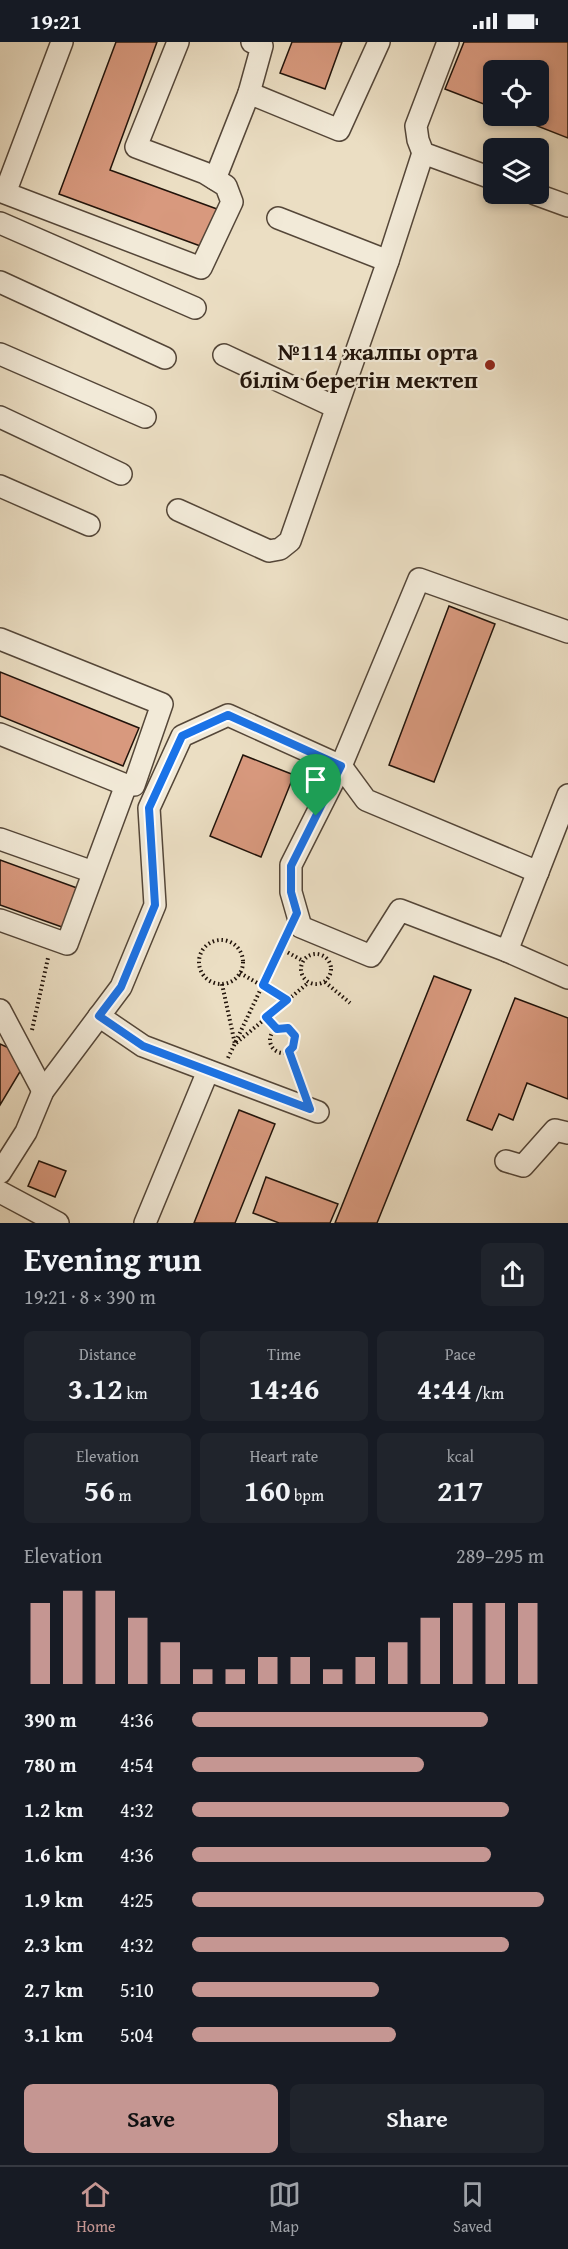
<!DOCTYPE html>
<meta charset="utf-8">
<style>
:root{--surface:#171b24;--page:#20242c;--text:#f1f3f6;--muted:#9ea1a6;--line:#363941;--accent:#c59692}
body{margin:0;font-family:"Gentium Book Plus",serif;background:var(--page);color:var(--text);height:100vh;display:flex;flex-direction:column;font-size:22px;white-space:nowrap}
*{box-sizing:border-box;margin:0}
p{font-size:20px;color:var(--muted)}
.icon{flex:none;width:33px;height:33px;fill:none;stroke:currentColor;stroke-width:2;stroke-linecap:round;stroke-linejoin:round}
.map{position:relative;height:1181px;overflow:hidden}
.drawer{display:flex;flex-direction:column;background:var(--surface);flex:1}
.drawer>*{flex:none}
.tools{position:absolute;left:483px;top:18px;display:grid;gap:12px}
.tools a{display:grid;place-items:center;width:66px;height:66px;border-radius:9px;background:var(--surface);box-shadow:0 3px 9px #0003;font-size:30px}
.pin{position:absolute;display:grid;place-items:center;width:51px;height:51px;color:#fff;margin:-62px -26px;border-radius:50% 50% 50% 0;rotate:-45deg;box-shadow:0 0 6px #0007}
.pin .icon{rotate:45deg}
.round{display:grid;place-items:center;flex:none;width:63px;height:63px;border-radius:9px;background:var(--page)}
.summary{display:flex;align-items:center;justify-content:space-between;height:102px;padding:0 24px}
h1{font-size:33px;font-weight:700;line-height:45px}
.figures{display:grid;grid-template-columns:repeat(3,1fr);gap:9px;height:102px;padding:6px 24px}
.figures div{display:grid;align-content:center;border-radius:9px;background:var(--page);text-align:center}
.figures b{font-size:30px;font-weight:700}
.figures small{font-size:16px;font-weight:400}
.figures p{font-size:16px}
.chart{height:168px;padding:12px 24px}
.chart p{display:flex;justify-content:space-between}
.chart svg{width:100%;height:108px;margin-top:6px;stroke:var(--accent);stroke-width:6}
.button{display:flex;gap:12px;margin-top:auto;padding:12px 24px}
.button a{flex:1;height:69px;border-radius:9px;background:var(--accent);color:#111;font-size:24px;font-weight:700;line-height:69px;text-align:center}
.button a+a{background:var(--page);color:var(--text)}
ul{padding:0 24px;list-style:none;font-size:20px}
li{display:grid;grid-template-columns:96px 72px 1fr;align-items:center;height:45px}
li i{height:15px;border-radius:8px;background:var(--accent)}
.status{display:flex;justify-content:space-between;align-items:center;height:42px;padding:0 30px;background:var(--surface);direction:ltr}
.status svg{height:16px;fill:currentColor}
.tabs{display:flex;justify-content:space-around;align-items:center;height:84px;border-top:2px solid var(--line);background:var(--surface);font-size:16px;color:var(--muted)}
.tabs a{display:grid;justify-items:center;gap:3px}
.tabs .current{color:var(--accent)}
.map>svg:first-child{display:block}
.building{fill:#d8997e;stroke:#21130a;stroke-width:1.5}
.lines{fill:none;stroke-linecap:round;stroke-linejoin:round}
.minor-casing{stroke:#544638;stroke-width:24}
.path{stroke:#21130a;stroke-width:4;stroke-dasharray:1.5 3;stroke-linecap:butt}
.minor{stroke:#f2ead8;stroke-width:21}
.route-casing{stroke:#fff;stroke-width:12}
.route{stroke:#1a73e8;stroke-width:8}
.poi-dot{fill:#8f2418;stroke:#f2ead8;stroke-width:2}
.labels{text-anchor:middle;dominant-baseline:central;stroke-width:4.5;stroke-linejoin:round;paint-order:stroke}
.poi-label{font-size:24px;font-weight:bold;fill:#21130a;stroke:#f2ead8;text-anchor:end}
</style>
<div class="status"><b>19:21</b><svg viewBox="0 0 49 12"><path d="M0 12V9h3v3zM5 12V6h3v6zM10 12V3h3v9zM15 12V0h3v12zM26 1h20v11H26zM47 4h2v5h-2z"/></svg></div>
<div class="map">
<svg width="568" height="1181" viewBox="0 0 568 1181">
<rect width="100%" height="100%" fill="#ebdec3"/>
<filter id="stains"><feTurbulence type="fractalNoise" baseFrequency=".00333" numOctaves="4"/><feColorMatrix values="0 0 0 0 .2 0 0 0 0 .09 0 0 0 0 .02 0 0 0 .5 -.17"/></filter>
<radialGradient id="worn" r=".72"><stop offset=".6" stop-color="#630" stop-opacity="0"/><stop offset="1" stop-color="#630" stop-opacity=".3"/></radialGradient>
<!-- building -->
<g class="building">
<polygon points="116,0 157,0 110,128 217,167 203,205 59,152"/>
<polygon points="292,0 342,0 325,47 280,31"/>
<polygon points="464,0 568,0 568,96 512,74 538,74 538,28 494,28 494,66 445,47"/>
<polygon points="449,564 495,582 434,740 389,723"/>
<polygon points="0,630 139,686 123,724 0,674"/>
<polygon points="243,713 294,733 261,815 210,794"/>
<polygon points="0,818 77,846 62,885 0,863"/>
<polygon points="434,934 471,948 377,1181 335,1181"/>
<polygon points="515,956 568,976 568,1057 527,1041 513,1078 499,1072 492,1088 467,1078"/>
<polygon points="0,1002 9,1006 21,1028 0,1063"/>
<polygon points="239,1068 275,1082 235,1181 194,1181"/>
<polygon points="39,1119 66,1129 55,1155 28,1144"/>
<polygon points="266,1135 338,1162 330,1181 279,1181 253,1171"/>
</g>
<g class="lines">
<defs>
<g id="minor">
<polyline points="62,0 5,151 201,226 232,160 226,144 205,131 136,105 178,0"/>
<polyline points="448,0 416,84 418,98 423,111 494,137"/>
<polyline points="249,51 339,88 379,0"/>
<polyline points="215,137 249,51 262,4 252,0"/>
<polyline points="535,152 568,164"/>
<polyline points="278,176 388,219"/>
<polyline points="0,181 195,266"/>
<polyline points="0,240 165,316"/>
<polyline points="0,312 145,375"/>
<polyline points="224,313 335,365"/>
<polyline points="0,375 121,432"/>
<polyline points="0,444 89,483"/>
<polyline points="178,468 269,509 280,507 290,499 388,219 423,111"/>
<polyline points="568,590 419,537 341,724 291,823 291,850 301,885 371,914 400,868 507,909 568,936"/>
<polyline points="0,597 162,662 134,743 126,743 0,692"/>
<polyline points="0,797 93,830"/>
<polyline points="0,878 67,902 126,743"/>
<polyline points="507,909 568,753"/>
<polyline points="0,968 43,1049"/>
<polyline points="99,974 143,1004 318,1070"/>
<polyline points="506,1119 523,1124 555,1088 568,1091"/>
<polyline points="0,1131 26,1090 43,1049 121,945 155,863 149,766 182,694 228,673 341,724 366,758 538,830"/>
<polyline points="0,1150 58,1181"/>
<polyline points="145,1181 208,1029"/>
</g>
</defs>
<!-- minor casing -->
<use href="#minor" class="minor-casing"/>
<!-- path -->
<g class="path">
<circle cx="221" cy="920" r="22"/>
<polyline points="280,906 303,919"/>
<circle cx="316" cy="927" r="15"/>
<polyline points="240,931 287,958"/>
<polyline points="325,940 350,961"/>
<polyline points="222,942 235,1002 308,941"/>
<polyline points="266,975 277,987"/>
<circle cx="283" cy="998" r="13"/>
<polyline points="32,988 48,916"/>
<polyline points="289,1009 301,1044"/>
<polyline points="228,1016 285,896"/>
</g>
<!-- minor -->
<use href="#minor" class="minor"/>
</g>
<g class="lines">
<defs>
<polygon id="route" points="228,673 341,724 291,824 291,850 297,871 263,943 287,958 266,975 277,987 288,986 295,994 293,1005 289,1009 310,1067 143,1004 99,974 121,945 155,863 149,766 182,694"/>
</defs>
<!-- route casing -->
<use href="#route" class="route-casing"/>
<!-- route -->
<use href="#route" class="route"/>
</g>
<!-- markers -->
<circle class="poi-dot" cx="490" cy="323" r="6"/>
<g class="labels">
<!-- poi labels -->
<g class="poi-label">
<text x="478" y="309">№114 жалпы орта<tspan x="478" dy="28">білім беретін мектеп</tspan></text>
</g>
</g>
<rect width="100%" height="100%" filter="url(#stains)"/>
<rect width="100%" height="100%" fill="url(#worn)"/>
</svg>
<div class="tools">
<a><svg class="icon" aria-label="locate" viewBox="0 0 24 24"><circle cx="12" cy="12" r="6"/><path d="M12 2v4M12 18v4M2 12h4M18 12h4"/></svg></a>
<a><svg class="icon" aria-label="layers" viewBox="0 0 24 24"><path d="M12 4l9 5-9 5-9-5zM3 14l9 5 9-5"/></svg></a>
</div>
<div class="pin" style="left:316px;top:774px;background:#1e9e55"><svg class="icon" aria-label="arrive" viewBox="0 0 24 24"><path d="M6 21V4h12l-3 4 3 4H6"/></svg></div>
</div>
<section class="drawer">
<div class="summary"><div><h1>Evening run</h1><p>19:21 · 8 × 390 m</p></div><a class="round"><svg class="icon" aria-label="share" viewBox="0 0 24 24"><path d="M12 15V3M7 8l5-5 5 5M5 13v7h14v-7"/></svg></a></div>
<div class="figures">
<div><p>Distance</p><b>3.12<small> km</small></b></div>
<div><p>Time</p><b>14:46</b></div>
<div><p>Pace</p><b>4:44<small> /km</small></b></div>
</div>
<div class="figures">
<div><p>Elevation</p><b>56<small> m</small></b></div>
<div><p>Heart rate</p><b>160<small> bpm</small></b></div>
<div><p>kcal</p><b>217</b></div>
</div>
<div class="chart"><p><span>Elevation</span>289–295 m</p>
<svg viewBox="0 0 160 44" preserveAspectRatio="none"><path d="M5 44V11M15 44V6M25 44V6M35 44V17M45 44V27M55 44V38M65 44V38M75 44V33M85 44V33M95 44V38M105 44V33M115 44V27M125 44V17M135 44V11M145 44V11M155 44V11"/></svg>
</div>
<ul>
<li><b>390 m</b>4:36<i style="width:84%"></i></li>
<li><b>780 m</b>4:54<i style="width:66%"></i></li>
<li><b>1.2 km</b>4:32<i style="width:90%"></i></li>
<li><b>1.6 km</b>4:36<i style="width:85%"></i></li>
<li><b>1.9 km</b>4:25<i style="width:100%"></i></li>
<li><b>2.3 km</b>4:32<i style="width:90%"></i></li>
<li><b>2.7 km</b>5:10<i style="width:53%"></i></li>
<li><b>3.1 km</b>5:04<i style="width:58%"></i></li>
</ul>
<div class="button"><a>Save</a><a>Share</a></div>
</section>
<nav class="tabs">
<a class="current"><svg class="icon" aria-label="home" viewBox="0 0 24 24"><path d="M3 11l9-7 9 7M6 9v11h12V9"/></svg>Home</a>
<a><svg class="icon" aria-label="map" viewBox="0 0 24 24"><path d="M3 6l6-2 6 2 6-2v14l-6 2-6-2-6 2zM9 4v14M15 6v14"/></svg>Map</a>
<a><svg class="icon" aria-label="saved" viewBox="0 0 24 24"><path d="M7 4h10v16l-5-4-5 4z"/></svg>Saved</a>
</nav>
